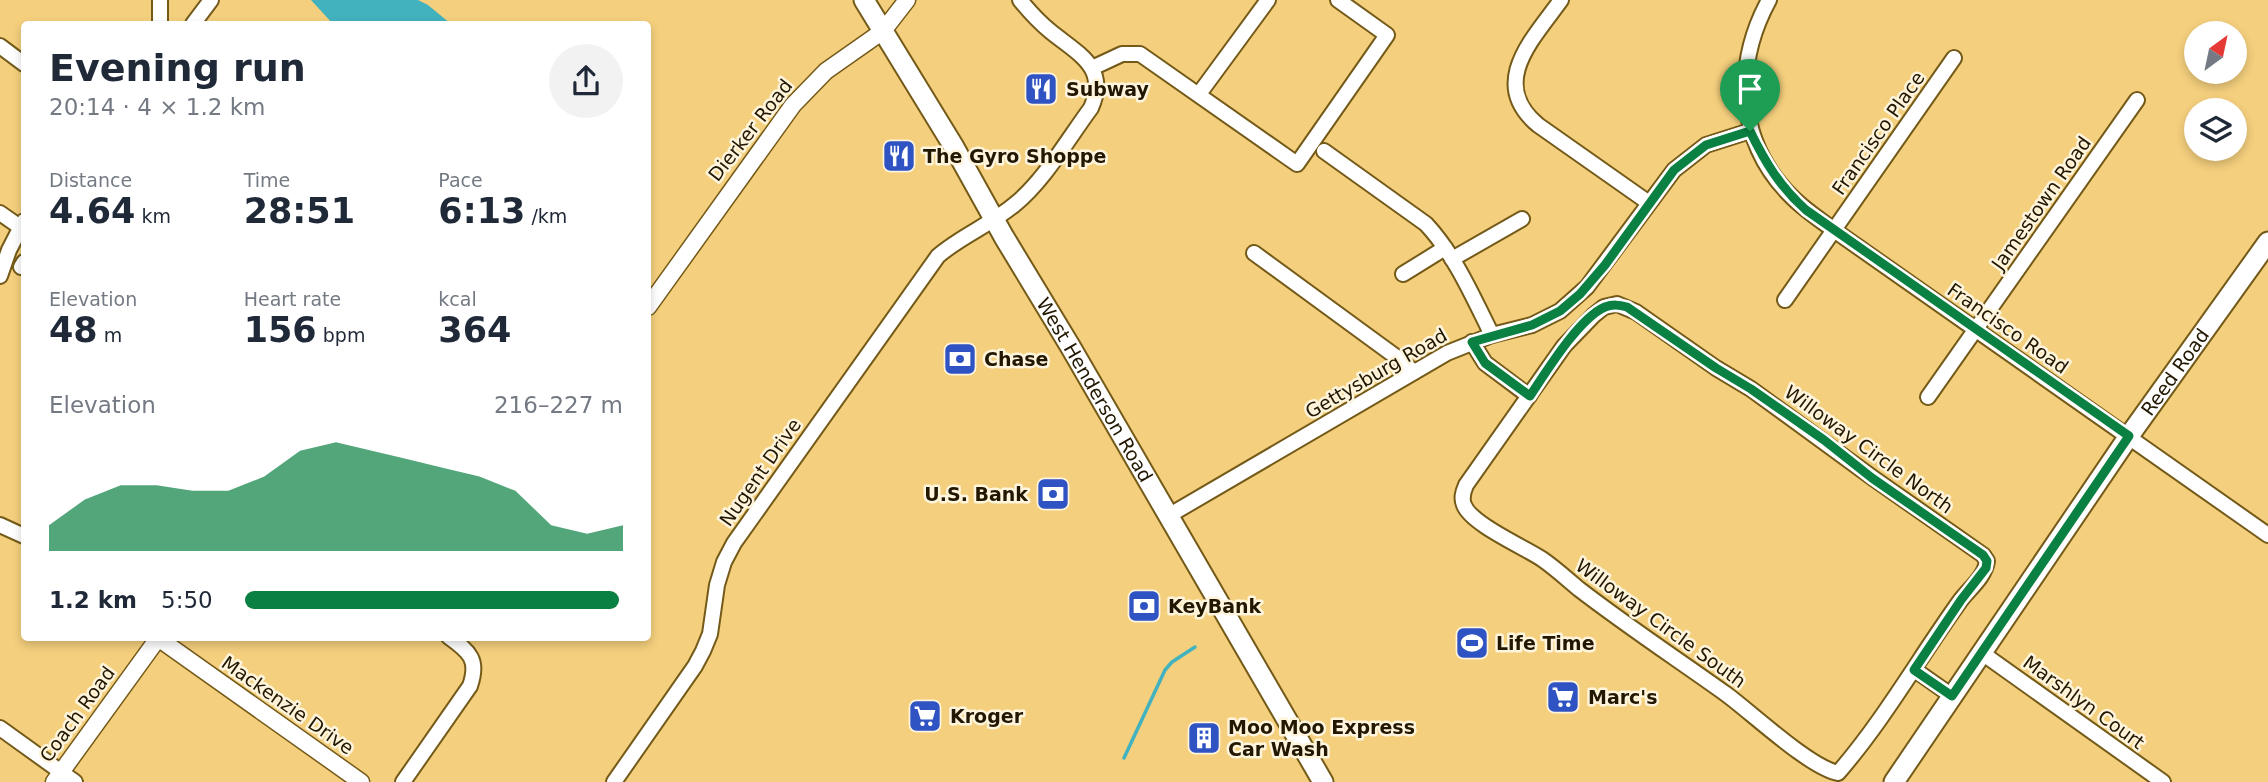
<!DOCTYPE html>
<meta charset="utf-8">
<style>
:root{--surface:#fff;--page:#f2f2f3;--text:#1f2937;--muted:#747a83;--accent:#0b8043}
body{margin:0;font-family:"DejaVu Sans",sans-serif;background:var(--page);color:var(--text);height:100vh;display:flex;flex-direction:column;font-size:26px;white-space:nowrap}
*{box-sizing:border-box;margin:0}
p{font-size:23px;color:var(--muted)}
.icon{flex:none;width:38px;height:38px;fill:none;stroke:currentColor;stroke-width:2;stroke-linecap:round;stroke-linejoin:round}
.map{position:relative;flex:1;overflow:hidden}
.details{position:absolute;left:21px;top:21px;width:630px;height:620px;display:flex;flex-direction:column;background:var(--surface);border-radius:7px;box-shadow:0 4px 10px #0003}
.details>*{flex:none}
.needle{width:46px;rotate:33deg}
.tools{position:absolute;left:2184px;top:21px;display:grid;gap:14px}
.tools a{display:grid;place-items:center;width:63px;height:63px;border-radius:50%;background:var(--surface);box-shadow:0 4px 10px #0003;font-size:35px}
.pin{position:absolute;display:grid;place-items:center;width:60px;height:60px;color:#fff;margin:-72px -30px;border-radius:50% 50% 50% 0;rotate:-45deg;box-shadow:0 0 7px #0007}
.pin .icon{rotate:45deg}
.round{display:grid;place-items:center;flex:none;width:74px;height:74px;border-radius:37px;background:var(--page)}
.head{display:flex;align-items:center;justify-content:space-between;height:119px;padding:0 28px}
h1{font-size:38px;font-weight:700;line-height:52px}
.stats{display:grid;grid-template-columns:repeat(3,1fr);gap:10px;height:119px;padding:7px 28px}
.stats div{display:grid;align-content:center}
.stats b{font-size:35px;font-weight:700}
.stats small{font-size:19px;font-weight:400}
.stats p{font-size:19px}
.chart{height:196px;padding:14px 28px}
.chart p{display:flex;justify-content:space-between}
.chart svg{width:100%;height:126px;margin-top:7px;fill:var(--accent);opacity:.7}
ul{padding:0 28px;list-style:none;font-size:23px}
li{display:grid;grid-template-columns:112px 84px 1fr;align-items:center;height:52px}
li i{height:18px;border-radius:9px;background:var(--accent)}
.map>svg:first-child{display:block}
.water{fill:#42b2bf}
.lines{fill:none;stroke-linecap:round;stroke-linejoin:round}
.stream{stroke:#42b2bf;stroke-width:3.5}
.minor-casing{stroke:#745a19;stroke-width:18}
.tertiary-casing{stroke:#745a19;stroke-width:19}
.secondary-casing{stroke:#745a19;stroke-width:23}
.minor{stroke:#fff;stroke-width:14}
.tertiary{stroke:#fff;stroke-width:16}
.secondary{stroke:#fff;stroke-width:19}
.route-casing{stroke:#fff;stroke-width:14}
.route{stroke:#0b8043;stroke-width:9}
.labels{text-anchor:middle;dominant-baseline:central;stroke-width:5;stroke-linejoin:round;paint-order:stroke}
.poi-label{font-size:19px;font-weight:bold;fill:#221700;stroke:#fff4dc;text-anchor:start}
.street-label{font-size:19px;fill:#221700;stroke:#fff4dc}
</style>
<div class="map">
<svg width="2268" height="782" viewBox="0 0 2268 782">
<rect width="100%" height="100%" fill="#f4cf7d"/>
<!-- water -->
<polygon class="water" points="311,0 418,0 428,5 451,24 333,24"/>
<g class="lines">
<!-- stream -->
<polyline class="stream" points="1124,758 1165,670 1172,662 1195,647"/>
<defs>
<g id="minor">
<polyline points="160,0 160,24"/>
<path d="M1561,0C1533,39 1488,83 1538,125L1649,203"/>
<path d="M1769,0C1733,66 1737,143 1792,197C1805,210 1820,220 1834,230L2268,535"/>
<polyline points="193,24 211,0"/>
<polyline points="0,46 24,64"/>
<polyline points="1092,68 1122,54 1140,54 1297,164 1387,35 1338,0"/>
<polyline points="1199,94 1268,0"/>
<path d="M1324,151L1426,224C1455,255 1473,297 1492,335"/>
<polyline points="0,213 20,227"/>
<polyline points="1254,253 1399,359 1414,372"/>
<polyline points="1452,259 1522,219"/>
<polyline points="21,267 24,262"/>
<polyline points="1403,274 1445,248"/>
<polyline points="0,276 9,250 24,221"/>
<polyline points="1785,300 1954,58"/>
<path d="M1617,304L1636,312L1716,368L1751,389L1873,478L1983,555L1987,561C1985,577 1969,589 1960,601C1919,658 1884,720 1838,773C1809,767 1752,713 1726,694C1677,659 1627,626 1579,589C1567,579 1555,568 1542,559C1524,547 1471,524 1464,505C1461,498 1463,492 1466,485L1564,346L1594,315L1604,307Z"/>
<polyline points="1472,342 1485,363 1529,396"/>
<polyline points="1928,397 2137,100"/>
<polyline points="1168,516 1447,353 1492,335 1532,325 1560,311 1587,287 1674,170 1706,145 1750,131"/>
<polyline points="0,525 24,536"/>
<polyline points="1982,653 2163,782"/>
<polyline points="1915,670 1952,696"/>
<polyline points="0,728 75,782"/>
<path d="M403,782L470,686C479,660 470,652 449,637"/>
<path d="M614,782L695,666L703,651L710,634L717,585L724,562L734,543L938,256C961,236 990,225 1014,205C1044,181 1068,139 1091,108C1109,67 1078,54 1050,31C1039,22 1029,11 1020,0"/>
</g>
<g id="tertiary">
<polyline points="648,307 793,105 826,71 883,31 907,0"/>
<polyline points="158,638 361,782"/>
<polyline points="54,782 159,637"/>
</g>
<g id="secondary">
<path id="s1" d="M864,0L954,147L1004,237L1070,346L1323,782"/>
<path id="s2" d="M1894,782L2129,436L2268,242"/>
</g>
</defs>
<!-- minor casing -->
<use href="#minor" class="minor-casing"/>
<!-- tertiary casing -->
<use href="#tertiary" class="tertiary-casing"/>
<!-- secondary casing -->
<use href="#secondary" class="secondary-casing"/>
<!-- minor -->
<use href="#minor" class="minor"/>
<!-- tertiary -->
<use href="#tertiary" class="tertiary"/>
<!-- secondary -->
<use href="#secondary" class="secondary"/>
</g>
<g class="lines">
<defs>
<path id="route" d="M1750,131C1765,162 1780,187 1806,210L2129,436L1952,696L1914,670L1961,600L1986,568L1987,561L1983,555L1872,478L1824,440L1751,389L1716,368L1627,307C1619,305 1613,304 1605,307C1579,318 1546,372 1530,396L1485,363L1472,342L1532,325L1560,311L1580,294L1605,265L1674,170L1706,145Z"/>
</defs>
<!-- route casing -->
<use href="#route" class="route-casing"/>
<!-- route -->
<use href="#route" class="route"/>
</g>
<!-- icons -->
<defs>
<symbol id="restaurant-square" viewBox="-11 -11 22 22"><rect x="-9" y="-9" width="18" height="18" rx="4" fill="#2f53c3" stroke="#fff4dc"/><path d="M-5-6h1v4h1v-4h1v4h1v-4h1v5L-1.5 .5V6h-2V.5L-5-1ZM5-6V6H3V1.5H1.5Q1.5-4 5-6Z" fill="#fff"/></symbol>
<symbol id="bank-square" viewBox="-11 -11 22 22"><rect x="-9" y="-9" width="18" height="18" rx="4" fill="#2f53c3" stroke="#fff4dc"/><path d="M-6-4H6V4H-6ZM0-2.3a2.3 2.3 0 1 0 0 4.6a2.3 2.3 0 1 0 0-4.6Z" fill="#fff"/></symbol>
<symbol id="stadium-square" viewBox="-11 -11 22 22"><rect x="-9" y="-9" width="18" height="18" rx="4" fill="#2f53c3" stroke="#fff4dc"/><path d="M0-5a6.5 5 0 1 0 0 10a6.5 5 0 1 0 0-10ZM-3.5-1.8h7v3.6h-7Z" fill="#fff"/></symbol>
<symbol id="supermarket-square" viewBox="-11 -11 22 22"><rect x="-9" y="-9" width="18" height="18" rx="4" fill="#2f53c3" stroke="#fff4dc"/><path d="M-6-5.5h2.5l.6 2H6L4.5 2H-2.5L-4.4-4H-6ZM-1.5 3.2a1.3 1.3 0 1 0 .1 0ZM3 3.2a1.3 1.3 0 1 0 .1 0Z" fill="#fff"/></symbol>
<symbol id="building-square" viewBox="-11 -11 22 22"><rect x="-9" y="-9" width="18" height="18" rx="4" fill="#2f53c3" stroke="#fff4dc"/><path d="M-4-6H4V6H1V3H-1V6H-4ZM-2.5-4.3h1.7v1.8h-1.7ZM.8-4.3h1.7v1.8H.8ZM-2.5-1h1.7V.8h-1.7ZM.8-1h1.7V.8H.8Z" fill="#fff"/></symbol>
</defs>
<g fill-rule="evenodd">
<use href="#restaurant-square" x="1022" y="70" width="38" height="38"/>
<use href="#restaurant-square" x="880" y="137" width="38" height="38"/>
<use href="#bank-square" x="941" y="340" width="38" height="38"/>
<use href="#bank-square" x="1034" y="475" width="38" height="38"/>
<use href="#bank-square" x="1125" y="587" width="38" height="38"/>
<use href="#stadium-square" x="1453" y="624" width="38" height="38"/>
<use href="#supermarket-square" x="1544" y="678" width="38" height="38"/>
<use href="#supermarket-square" x="906" y="697" width="38" height="38"/>
<use href="#building-square" x="1185" y="719" width="38" height="38"/>
</g>
<g class="labels">
<!-- poi labels -->
<g class="poi-label">
<text x="1066" y="89">Subway</text>
<text x="923" y="156">The Gyro Shoppe</text>
<text x="984" y="359">Chase</text>
<text x="1028" y="494" text-anchor="end">U.S. Bank</text>
<text x="1168" y="606">KeyBank</text>
<text x="1496" y="643">Life Time</text>
<text x="1588" y="697">Marc's</text>
<text x="950" y="716">Kroger</text>
<text x="1228" y="727">Moo Moo Express<tspan x="1228" dy="22">Car Wash</tspan></text>
</g>
<!-- street labels -->
<g class="street-label">
<text transform="translate(750 130) rotate(-52)">Dierker Road</text>
<text transform="translate(1878 133) rotate(-55)">Francisco Place</text>
<text transform="translate(2041 203) rotate(-55)">Jamestown Road</text>
<text transform="translate(2008 328) rotate(35)">Francisco Road</text>
<text stroke="none"><textPath href="#s2" startOffset="497">Reed Road</textPath></text>
<text transform="translate(1376 373) rotate(-30)">Gettysburg Road</text>
<text stroke="none"><textPath href="#s1" startOffset="453">West Henderson Road</textPath></text>
<text transform="translate(1869 449) rotate(36)">Willoway Circle North</text>
<text transform="translate(760 472) rotate(-55)">Nugent Drive</text>
<text transform="translate(1661 623) rotate(36)">Willoway Circle South</text>
<text transform="translate(2084 702) rotate(36)">Marshlyn Court</text>
<text transform="translate(288 705) rotate(35)">Mackenzie Drive</text>
<text transform="translate(77 714) rotate(-54)">Coach Road</text>
</g>
</g>
</svg>
<div class="tools">
<a><svg class="needle" viewBox="-14 -14 28 28"><path d="M0-13l5 13h-10z" fill="#e53935"/><path d="M0 13l5-13h-10z" fill="#747a83"/></svg></a>
<a><svg class="icon" aria-label="layers" viewBox="0 0 24 24"><path d="M12 4l9 5-9 5-9-5zM3 14l9 5 9-5"/></svg></a>
</div>
<div class="pin" style="left:1750px;top:131px;background:#1e9e55"><svg class="icon" aria-label="arrive" viewBox="0 0 24 24"><path d="M6 21V4h12l-3 4 3 4H6"/></svg></div>
<section class="details">
<div class="head"><div><h1>Evening run</h1><p>20:14 · 4 × 1.2 km</p></div><a class="round"><svg class="icon" aria-label="share" viewBox="0 0 24 24"><path d="M12 15V3M7 8l5-5 5 5M5 13v7h14v-7"/></svg></a></div>
<div class="stats">
<div><p>Distance</p><b>4.64<small> km</small></b></div>
<div><p>Time</p><b>28:51</b></div>
<div><p>Pace</p><b>6:13<small> /km</small></b></div>
</div>
<div class="stats">
<div><p>Elevation</p><b>48<small> m</small></b></div>
<div><p>Heart rate</p><b>156<small> bpm</small></b></div>
<div><p>kcal</p><b>364</b></div>
</div>
<div class="chart"><p><span>Elevation</span>216–227 m</p>
<svg viewBox="0 0 160 44" preserveAspectRatio="none"><path d="M0 44V35L10 26L20 21L30 21L40 23L50 23L60 18L70 9L80 6L90 9L100 12L110 15L120 18L130 23L140 35L150 38L160 35V44z"/></svg>
</div>
<ul>
<li><b>1.2 km</b>5:50<i style="width:99%"></i></li>
</ul>
</section>
</div>
